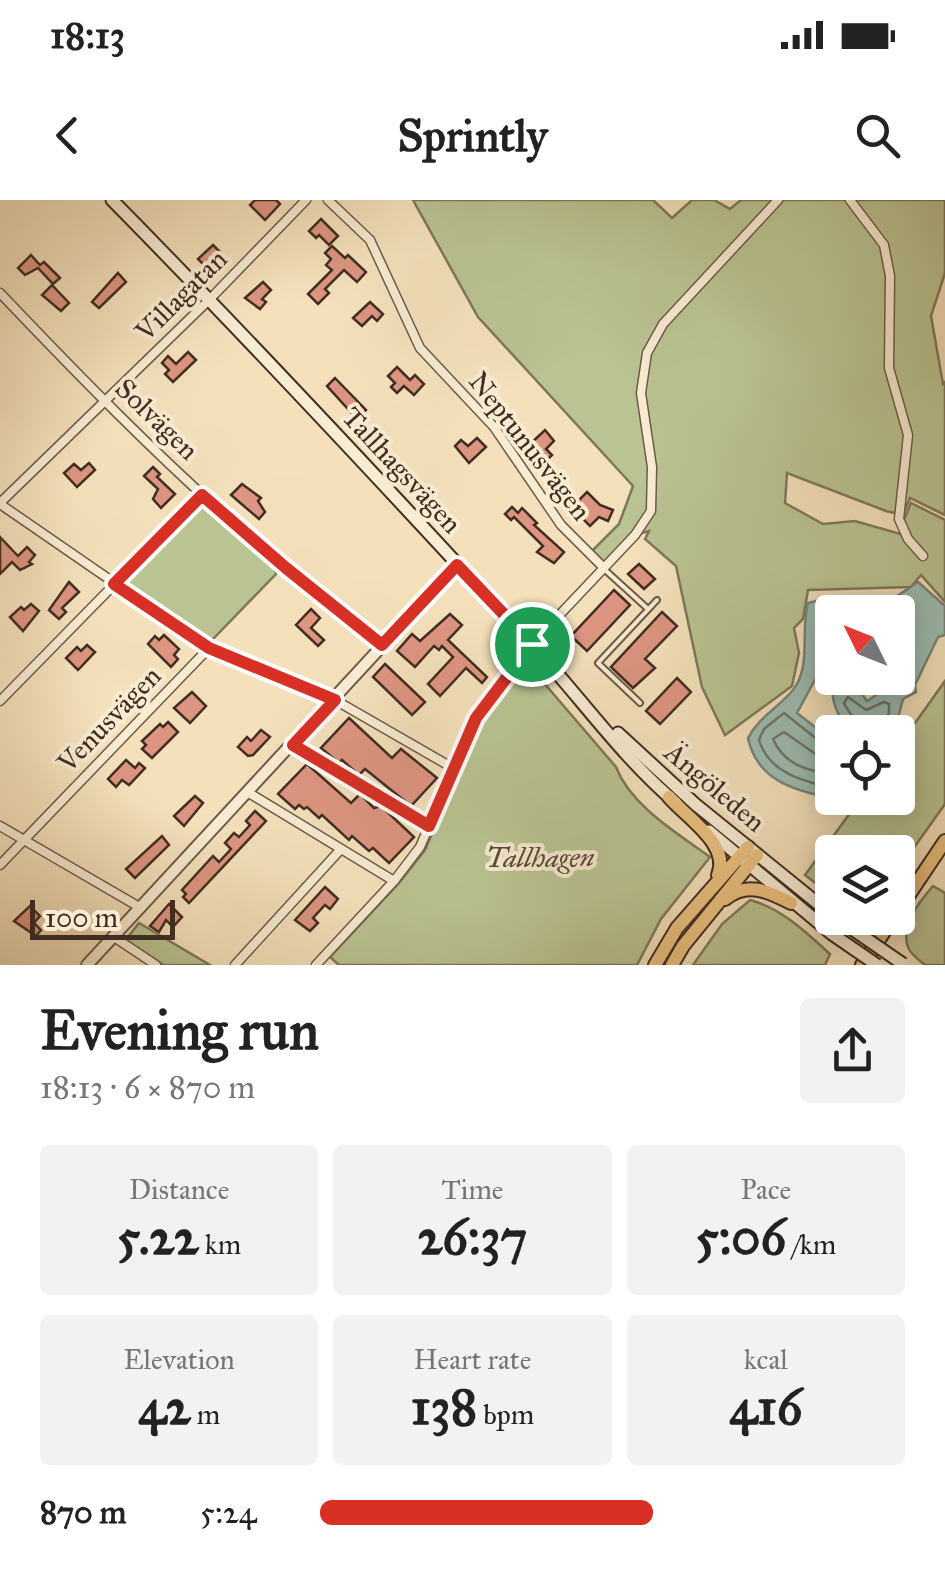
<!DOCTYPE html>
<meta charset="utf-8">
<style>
:root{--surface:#fff;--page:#f2f2f2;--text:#222;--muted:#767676;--accent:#d93025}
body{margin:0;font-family:"IM FELL Great Primer",serif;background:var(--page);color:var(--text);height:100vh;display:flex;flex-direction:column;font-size:38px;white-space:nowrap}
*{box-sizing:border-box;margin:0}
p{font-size:32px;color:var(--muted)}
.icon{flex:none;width:55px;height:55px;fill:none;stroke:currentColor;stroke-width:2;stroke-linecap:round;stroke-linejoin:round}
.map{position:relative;height:765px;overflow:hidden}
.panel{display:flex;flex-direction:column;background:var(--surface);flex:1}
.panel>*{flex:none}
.needle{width:65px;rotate:313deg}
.tools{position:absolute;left:815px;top:395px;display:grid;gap:20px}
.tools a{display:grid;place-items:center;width:100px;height:100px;border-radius:10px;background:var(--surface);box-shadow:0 5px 25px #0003;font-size:50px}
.scale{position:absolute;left:30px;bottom:25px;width:145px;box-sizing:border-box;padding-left:10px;border:5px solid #412d22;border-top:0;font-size:28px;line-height:35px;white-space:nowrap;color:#412d22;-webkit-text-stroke:8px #f8ecd3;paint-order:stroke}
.pin{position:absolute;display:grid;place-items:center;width:85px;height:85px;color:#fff;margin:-42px;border:5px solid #fff;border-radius:50%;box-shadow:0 2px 10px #0007}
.round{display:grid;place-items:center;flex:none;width:105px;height:105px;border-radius:10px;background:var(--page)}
.summary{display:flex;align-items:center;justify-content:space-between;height:170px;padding:0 40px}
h1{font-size:55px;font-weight:700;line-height:75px}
.figures{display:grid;grid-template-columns:repeat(3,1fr);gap:15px;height:170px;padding:10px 40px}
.figures div{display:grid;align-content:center;border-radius:10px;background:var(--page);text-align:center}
.figures b{font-size:50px;font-weight:700}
.figures small{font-size:28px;font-weight:400}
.figures p{font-size:28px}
ul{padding:0 40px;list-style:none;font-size:32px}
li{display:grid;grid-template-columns:160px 120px 1fr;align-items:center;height:75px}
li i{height:25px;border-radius:12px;background:var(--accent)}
.status{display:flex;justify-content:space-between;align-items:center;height:70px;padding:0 50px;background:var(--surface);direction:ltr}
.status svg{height:28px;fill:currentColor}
header{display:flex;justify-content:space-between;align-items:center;height:130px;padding:0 40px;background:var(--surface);font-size:45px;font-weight:700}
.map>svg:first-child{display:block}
.green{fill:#bac392;stroke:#7e785a;stroke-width:2.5}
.water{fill:#9cbdb4;stroke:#78837a;stroke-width:2.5}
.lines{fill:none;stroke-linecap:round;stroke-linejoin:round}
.shore{stroke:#6e756b;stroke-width:2.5}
.building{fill:#dd9581;stroke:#412d22;stroke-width:2.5}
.service-casing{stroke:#6e5a48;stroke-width:8}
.minor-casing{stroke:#6e5a48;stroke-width:11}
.tertiary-casing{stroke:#6e5a48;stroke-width:14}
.secondary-casing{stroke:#412d22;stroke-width:15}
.primary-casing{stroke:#412d22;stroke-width:16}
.service{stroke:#f8ecd3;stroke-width:4}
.minor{stroke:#f8ecd3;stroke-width:8}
.tertiary{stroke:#f8ecd3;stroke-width:10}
.secondary{stroke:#f8ecd3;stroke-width:11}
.primary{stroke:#eac07e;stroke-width:12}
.secondary-bridge-casing{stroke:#412d22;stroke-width:15;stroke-linecap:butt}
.secondary-bridge{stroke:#f8ecd3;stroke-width:11}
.route-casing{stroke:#fff;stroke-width:20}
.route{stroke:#d93025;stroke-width:12}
.labels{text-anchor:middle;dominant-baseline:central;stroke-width:8;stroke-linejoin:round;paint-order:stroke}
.street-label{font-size:28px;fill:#412d22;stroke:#f8ecd3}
.park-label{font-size:28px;font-style:italic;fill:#594b38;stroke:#f8ecd3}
</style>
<div class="status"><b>18:13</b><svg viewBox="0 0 49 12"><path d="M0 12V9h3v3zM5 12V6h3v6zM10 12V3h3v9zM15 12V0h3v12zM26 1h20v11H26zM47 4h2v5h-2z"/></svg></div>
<header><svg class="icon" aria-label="back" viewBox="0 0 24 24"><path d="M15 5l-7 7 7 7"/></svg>Sprintly<svg class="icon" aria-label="search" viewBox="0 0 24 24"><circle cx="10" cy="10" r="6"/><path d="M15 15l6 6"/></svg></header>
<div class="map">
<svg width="945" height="765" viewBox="0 0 945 765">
<rect width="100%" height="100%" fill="#f4e1bc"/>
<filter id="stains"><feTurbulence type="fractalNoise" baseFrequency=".002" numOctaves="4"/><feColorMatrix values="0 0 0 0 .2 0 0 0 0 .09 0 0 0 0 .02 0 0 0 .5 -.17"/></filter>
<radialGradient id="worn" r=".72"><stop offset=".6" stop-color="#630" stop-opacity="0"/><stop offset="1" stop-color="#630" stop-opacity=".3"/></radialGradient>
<!-- green -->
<g class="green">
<polygon points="413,0 653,0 672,18 692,0 714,0 730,9 741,0 945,0 945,73 931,116 943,184 945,182 945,315 910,298 903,315 886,311 787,273 785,303 823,324 855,321 904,335 904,320 911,303 945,320 945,402 921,375 911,387 808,390 803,419 794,428 799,453 792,486 725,535 702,487 676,366 645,339 649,331 635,335 604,368 589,354 619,324 633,286 478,117"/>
<polygon points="198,304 205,304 275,366 276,374 213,439 206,439 128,391 124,380"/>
<path d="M526,462L616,567C631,606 677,633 710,657L661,719L637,765H339L330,757L399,683L425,650L480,521Z"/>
<polygon points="945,481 945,604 898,670 898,652 832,652 832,696 805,675 861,598 898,598 898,547"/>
<path d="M933,686L945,693V765H925C919,760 910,754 908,747C900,725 920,701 933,686Z"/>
<path d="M750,700C781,708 807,733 830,754L825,765H693L722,724Z"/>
<polygon points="139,723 210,765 164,765 124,742"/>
</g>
<!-- water -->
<g class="water">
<path d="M918,382L945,406V435L938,437L915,485L916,492L903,499L897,522L879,532H851C837,515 830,502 833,478H862L858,488L867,501L885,489L892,478H898V412H873V403L884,397L891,400Z"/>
<path d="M835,396L844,401L849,412H832V424L828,419L825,421L830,452L797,513L832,540V598H844L842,600C802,592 758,585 748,538C759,517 778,508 793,490C812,466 800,431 808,403Z"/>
</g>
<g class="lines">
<!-- shore -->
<g class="shore">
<path d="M859,532C859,521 848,513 844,503L848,497L866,510L884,502L889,504V514L878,523L876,532"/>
<path d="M832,546L823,544L784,513L764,529L759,540C769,573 803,581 832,588"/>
<path d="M832,558L817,555L784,532L773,539C784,565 807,570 832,575"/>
</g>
</g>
<!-- building -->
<g class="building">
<polygon points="255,0 276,0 280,4 265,20 250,5"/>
<polygon points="321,19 338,36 329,45 319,35 316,38 309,31"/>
<polygon points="213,45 223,55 211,72 198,59"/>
<polygon points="332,46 345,58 348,55 366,72 357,82 344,70 325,89 329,93 318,104 308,94 332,70 326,65 331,59 325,53"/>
<polygon points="31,55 40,65 44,62 60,78 53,84 38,68 25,75 18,68"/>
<polygon points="118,73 126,82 99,108 92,102"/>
<polygon points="263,82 271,90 262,99 266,102 260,109 245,98"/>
<polygon points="52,85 69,103 61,111 42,95"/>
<polygon points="370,102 383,114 377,121 372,116 362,126 353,118"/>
<polygon points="188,152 196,160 173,182 165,174 169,170 162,163 168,156 176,164"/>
<polygon points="397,167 410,180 415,175 424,184 414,195 404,186 397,193 391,187 395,183 388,176"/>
<polygon points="335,178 366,210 357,219 327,186"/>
<polygon points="545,230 554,241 546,249 552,255 545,262 529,245"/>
<polygon points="477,238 486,247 469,263 455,246 461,240 468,246"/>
<polygon points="89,263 95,270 77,287 64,273 74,264 81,270"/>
<polygon points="153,267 160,274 157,277 175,294 161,308 153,299 158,289 144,276"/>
<polygon points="242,284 261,298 258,301 265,312 259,319 231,295"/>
<polygon points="587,292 600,305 613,310 608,321 599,317 590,326 581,317 587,310 578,301"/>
<polygon points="512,307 518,313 522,308 537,323 534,325 564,352 554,363 537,352 543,346 514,317 511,320 505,314"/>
<polygon points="0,337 18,356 27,347 35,355 29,362 32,364 20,370 12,362 0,374"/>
<polygon points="639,364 655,379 644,389 628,374"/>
<polygon points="69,382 79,392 62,408 66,412 59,419 49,410"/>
<polygon points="614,390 630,405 587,451 571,436"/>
<polygon points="31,404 39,411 23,431 10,417 21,407 24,410"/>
<polygon points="311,409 320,418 311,428 324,440 318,446 296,425"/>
<polygon points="662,412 677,426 645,459 655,468 633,488 611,467"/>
<polygon points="450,414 462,425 448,440 487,477 482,483 466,468 440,496 428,484 453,457 442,446 439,450 434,446 415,467 397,451 412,434 420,441"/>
<polygon points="164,435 179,449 174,455 178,459 171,467 148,444 155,436 159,440"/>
<polygon points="87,445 95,452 78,470 66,458 77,447 81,451"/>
<polygon points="385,464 425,502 412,515 373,477"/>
<polygon points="677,478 691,492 660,524 646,511"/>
<polygon points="192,492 206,506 190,523 174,508"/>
<polygon points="349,518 392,558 401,549 437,578 411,606 365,569 359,575 342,560 339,563 321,548"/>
<polygon points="168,522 178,532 152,558 142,549 146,545 142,541 160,524 163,527"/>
<polygon points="261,530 270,537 253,555 248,556 238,547 247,537 251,541"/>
<polygon points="126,560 135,568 139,563 145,568 129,585 122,580 116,587 108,579"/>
<polygon points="307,564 351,603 360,594 374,608 381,606 414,637 389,663 373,648 369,651 352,636 349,640 322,615 319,618 307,607 304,609 299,605 295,609 278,594"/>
<polygon points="195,596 203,603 184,626 174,616"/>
<polygon points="255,611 266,621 189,703 183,697 186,694 182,690 213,656 219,662 231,649 225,643 234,633 239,637 250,625 246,621"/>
<polygon points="162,636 169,645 135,678 126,669"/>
<polygon points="325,687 338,699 330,709 325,705 313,718 318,723 310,731 295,720"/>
<polygon points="169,704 182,717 173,727 166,720 159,732 150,726"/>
<polygon points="30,706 40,716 34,723 41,730 36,736 14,721"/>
</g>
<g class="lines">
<defs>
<g id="service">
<polyline points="604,369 648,409"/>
<polyline points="640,503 598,463 657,400"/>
</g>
<g id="minor">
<polyline points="328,0 370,40 420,148 494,227 561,325 604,368"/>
<polyline points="850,0 884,45 890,76 889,168 908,235 899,319 908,339 923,356"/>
<path d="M0,93C79,176 160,259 246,334C290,373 337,408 383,445"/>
<polyline points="0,303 210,99 306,0"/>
<polyline points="0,304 209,448 335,500 453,568"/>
<polyline points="0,501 202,295"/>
<polyline points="293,545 429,626"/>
<polyline points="249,593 394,681"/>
<polyline points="0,626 141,708"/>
<polyline points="0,665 209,448"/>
<polyline points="114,737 156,765"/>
<polyline points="235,765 341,649"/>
<polyline points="316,765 394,681 420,647 476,518 491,494 532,444 635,335 651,311 652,267 641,193 647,153 663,124 778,0"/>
</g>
<polyline id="tertiary" points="87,765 457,365"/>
<g id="secondary">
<path d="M112,0C255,145 395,296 533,446C581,498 622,557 676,603"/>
<polyline points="618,533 695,604 832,715"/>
<polyline points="709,631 832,734"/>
</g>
<g id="primary">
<path d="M669,597C687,618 731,645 718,675"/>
<path d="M725,699C747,681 768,691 791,703"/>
<polyline points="898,711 945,641"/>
<polyline points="655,765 677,728 748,647"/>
<polyline points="672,765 683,746 757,655"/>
<polyline points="862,765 893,718"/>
</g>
</defs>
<!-- service casing -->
<use href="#service" class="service-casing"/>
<!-- minor casing -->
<use href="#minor" class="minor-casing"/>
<!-- tertiary casing -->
<use href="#tertiary" class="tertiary-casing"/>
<!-- secondary casing -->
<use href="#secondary" class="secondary-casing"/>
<!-- primary casing -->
<use href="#primary" class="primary-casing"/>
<!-- service -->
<use href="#service" class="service"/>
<!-- minor -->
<use href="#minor" class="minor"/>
<!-- tertiary -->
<use href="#tertiary" class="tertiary"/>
<!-- secondary -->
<use href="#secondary" class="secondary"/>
<!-- primary -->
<use href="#primary" class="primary"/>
<defs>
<g id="secondary-bridge">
<polyline points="842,722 903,764"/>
<polyline points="832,734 877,765"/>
</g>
</defs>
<!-- secondary-bridge casing -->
<use href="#secondary-bridge" class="secondary-bridge-casing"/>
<!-- secondary-bridge -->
<use href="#secondary-bridge" class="secondary-bridge"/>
</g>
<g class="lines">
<defs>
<polygon id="route" points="202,295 286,368 382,445 457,365 532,444 476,518 429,626 293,545 335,500 209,448 114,384"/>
</defs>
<!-- route casing -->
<use href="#route" class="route-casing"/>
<!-- route -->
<use href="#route" class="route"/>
</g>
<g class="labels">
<!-- street labels -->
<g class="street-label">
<text transform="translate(181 95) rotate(-45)">Villagatan</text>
<text transform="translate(157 219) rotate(44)">Solvägen</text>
<text transform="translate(530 246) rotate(52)">Neptunusvägen</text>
<text transform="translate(402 270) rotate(47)">Tallhagsvägen</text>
<text transform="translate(109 519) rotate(-46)">Venusvägen</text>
<text transform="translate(715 587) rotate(40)">Ängöleden</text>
</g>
<!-- park labels -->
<g class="park-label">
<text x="540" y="657">Tallhagen</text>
</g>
</g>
<rect width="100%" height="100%" filter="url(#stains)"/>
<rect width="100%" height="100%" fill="url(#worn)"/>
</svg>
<div class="tools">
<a><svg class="needle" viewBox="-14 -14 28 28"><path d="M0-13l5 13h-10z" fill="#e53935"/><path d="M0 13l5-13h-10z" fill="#767676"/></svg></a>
<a><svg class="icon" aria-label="locate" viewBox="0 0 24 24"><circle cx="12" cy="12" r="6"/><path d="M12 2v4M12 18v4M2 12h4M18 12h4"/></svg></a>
<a><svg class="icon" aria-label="layers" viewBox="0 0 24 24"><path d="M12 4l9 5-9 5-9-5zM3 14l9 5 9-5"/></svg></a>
</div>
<div class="scale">100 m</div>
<div class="pin" style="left:532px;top:444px;background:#1e9e55"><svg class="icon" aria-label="arrive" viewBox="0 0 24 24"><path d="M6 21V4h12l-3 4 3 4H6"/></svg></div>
</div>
<section class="panel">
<div class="summary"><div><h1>Evening run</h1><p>18:13 · 6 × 870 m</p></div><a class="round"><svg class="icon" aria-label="share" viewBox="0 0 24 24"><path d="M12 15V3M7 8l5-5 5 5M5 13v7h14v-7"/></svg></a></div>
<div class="figures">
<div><p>Distance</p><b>5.22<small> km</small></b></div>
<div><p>Time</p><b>26:37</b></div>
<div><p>Pace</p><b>5:06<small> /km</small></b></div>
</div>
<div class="figures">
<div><p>Elevation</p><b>42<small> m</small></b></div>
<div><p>Heart rate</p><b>138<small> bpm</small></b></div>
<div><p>kcal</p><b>416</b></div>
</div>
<ul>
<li><b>870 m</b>5:24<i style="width:57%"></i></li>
</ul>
</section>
